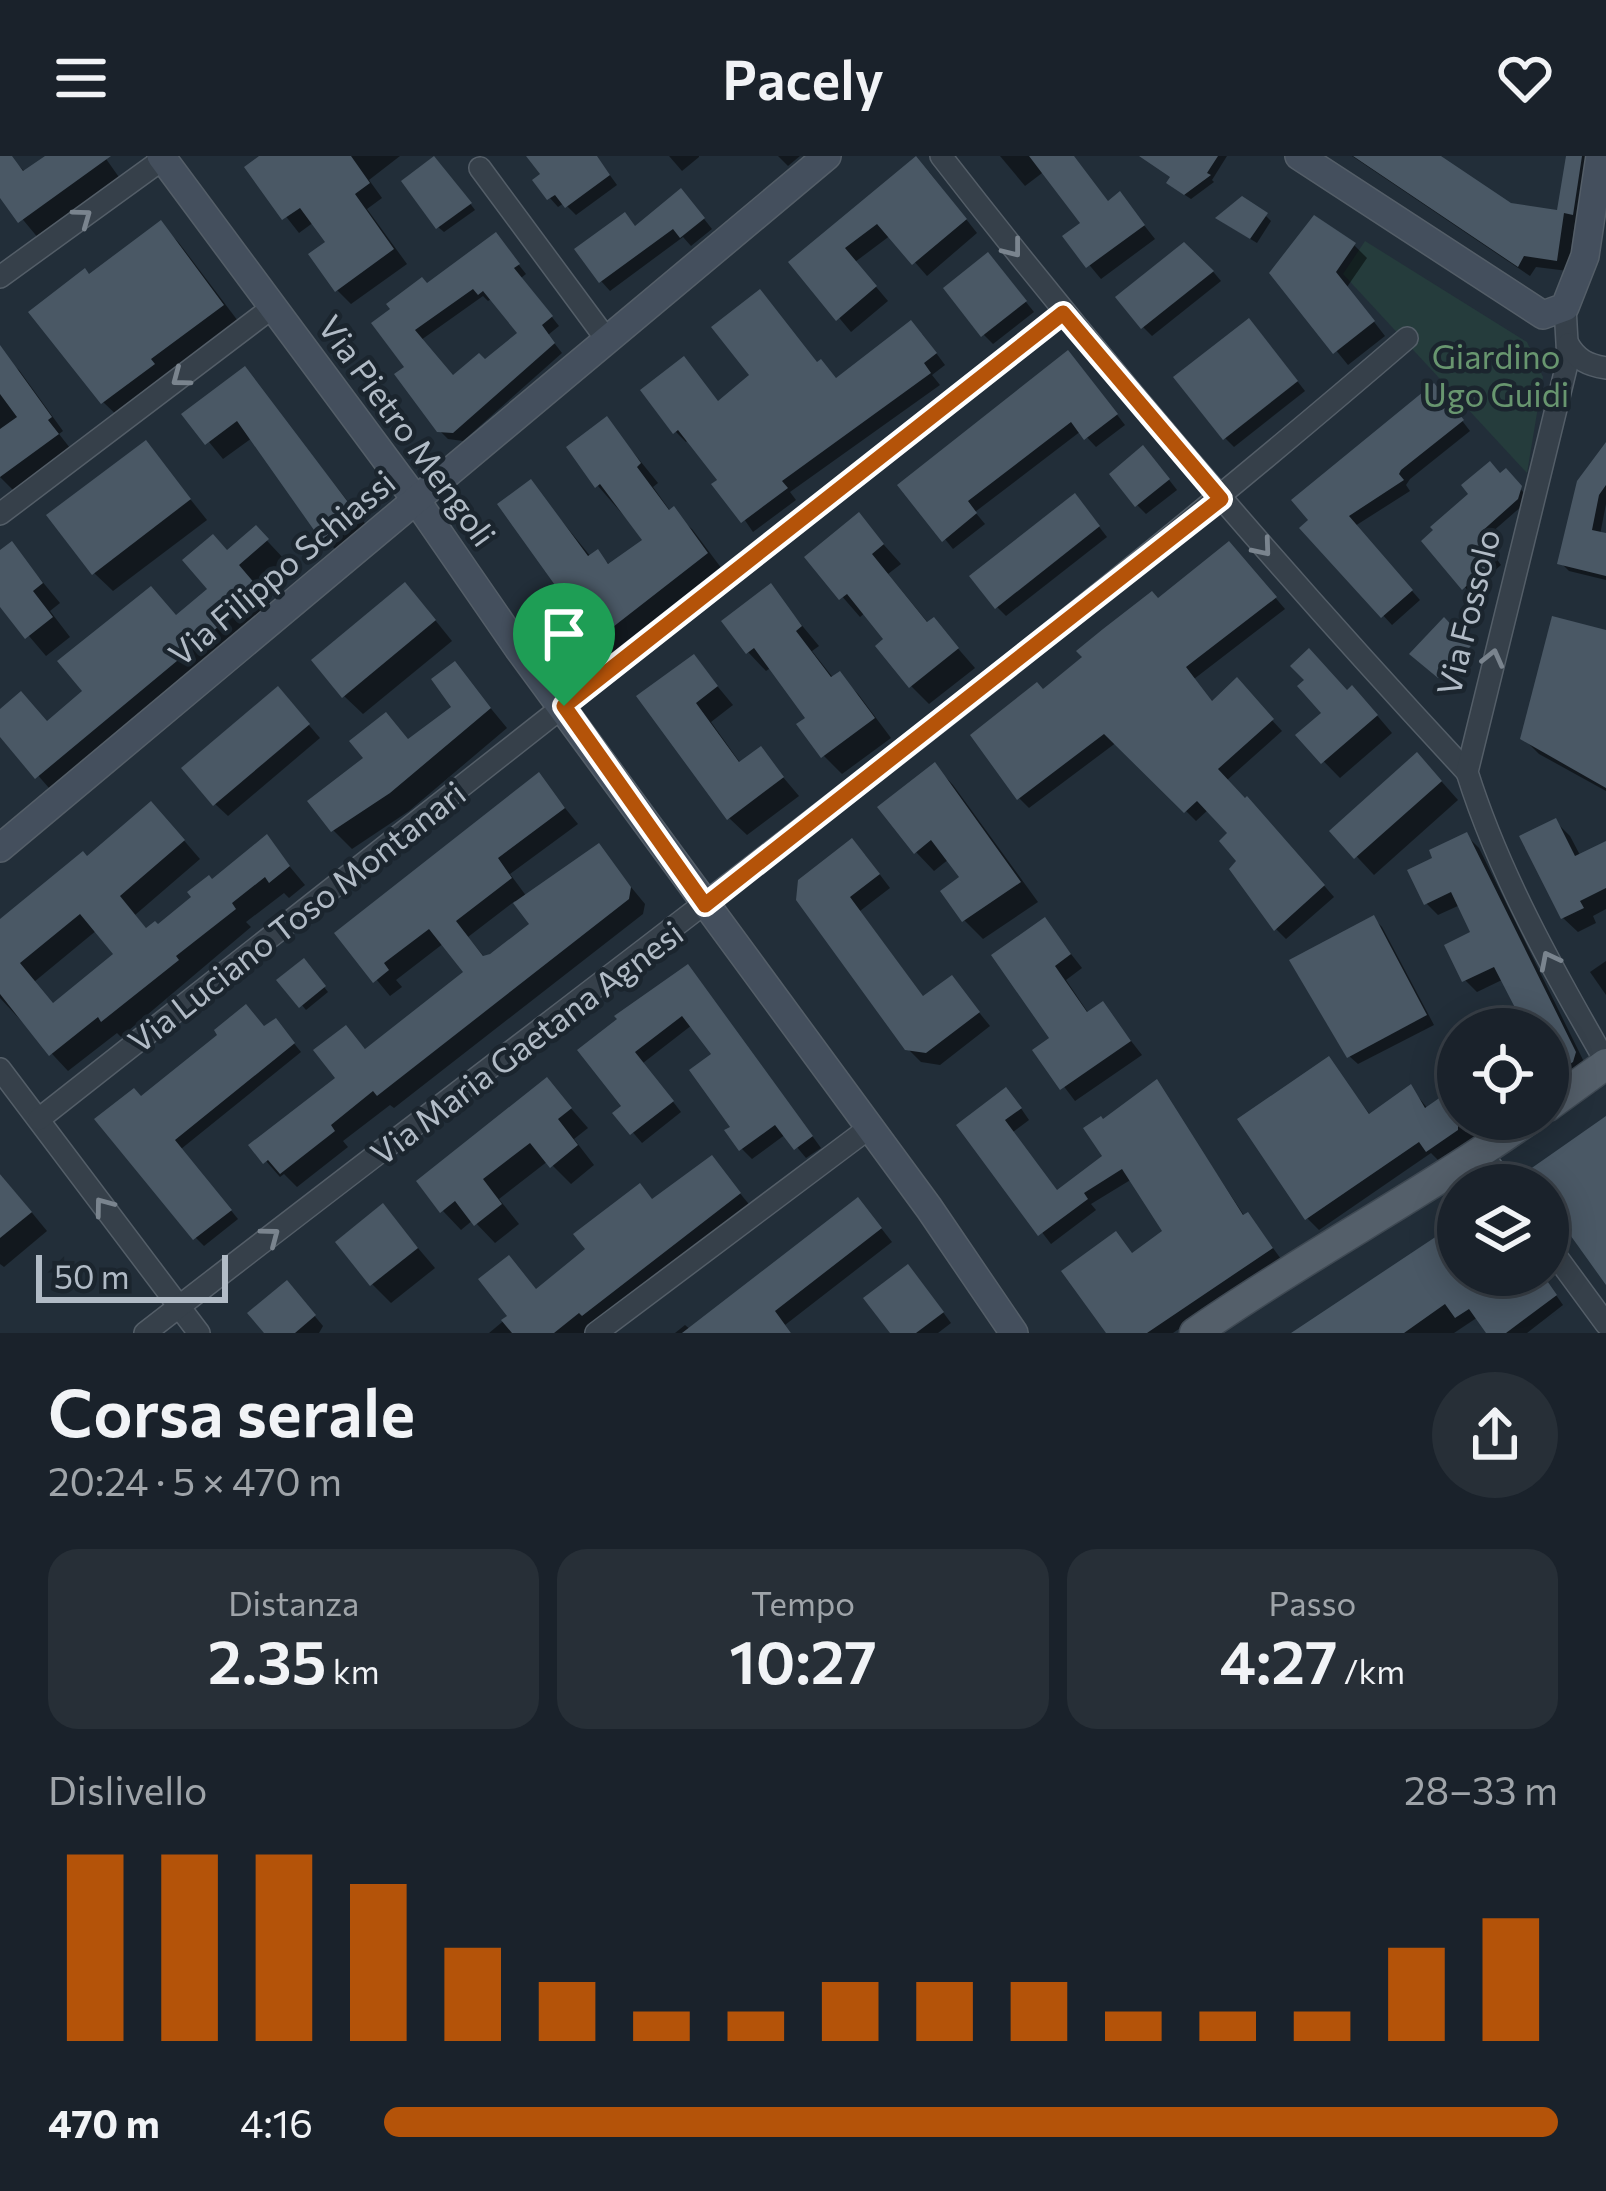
<!DOCTYPE html>
<html lang="it">
<meta charset="utf-8">
<style>
:root{--surface:#1a222b;--page:#272f37;--text:#f1f3f6;--muted:#9fa4a9;--line:#383f47;--accent:#b45309}
body{margin:0;font-family:Commissioner,sans-serif;background:var(--page);color:var(--text);height:100vh;display:flex;flex-direction:column;font-size:45px;white-space:nowrap}
*{box-sizing:border-box;margin:0}
p{font-size:39px;color:var(--muted)}
.icon{flex:none;width:66px;height:66px;fill:none;stroke:currentColor;stroke-width:2;stroke-linecap:round;stroke-linejoin:round}
.map{position:relative;height:1177px;overflow:hidden}
.panel{display:flex;flex-direction:column;background:var(--surface);flex:1}
.panel>*{flex:none}
.fabs{position:absolute;left:1437px;top:852px;display:grid;gap:24px}
.fabs a{display:grid;place-items:center;width:132px;height:132px;border-radius:50%;background:var(--surface);box-shadow:0 6px 30px #0003,0 0 0 3px var(--line);font-size:60px}
.scale{position:absolute;left:36px;bottom:30px;width:192px;box-sizing:border-box;padding-left:12px;border:6px solid #b1bbc6;border-top:0;font-size:33px;line-height:42px;white-space:nowrap;color:#b1bbc6;-webkit-text-stroke:9px #1b252e;paint-order:stroke}
.pin{position:absolute;display:grid;place-items:center;width:102px;height:102px;color:#fff;margin:-123px -51px;border-radius:50% 50% 50% 0;rotate:-45deg;box-shadow:0 0 12px #0007}
.pin .icon{rotate:45deg}
.round{display:grid;place-items:center;flex:none;width:126px;height:126px;border-radius:63px;background:var(--page)}
.summary{display:flex;align-items:center;justify-content:space-between;height:204px;padding:0 48px}
h1{font-size:66px;font-weight:600;line-height:90px}
.stats{display:grid;grid-template-columns:repeat(3,1fr);gap:18px;height:204px;padding:12px 48px}
.stats div{display:grid;align-content:center;border-radius:30px;background:var(--page);text-align:center}
.stats b{font-size:60px;font-weight:600}
.stats small{font-size:33px;font-weight:400}
.stats p{font-size:33px}
.chart{height:336px;padding:24px 48px}
.chart p{display:flex;justify-content:space-between}
.chart svg{width:100%;height:216px;margin-top:12px;stroke:var(--accent);stroke-width:6}
ul{padding:0 48px;list-style:none;font-size:39px}
li{display:grid;grid-template-columns:192px 144px 1fr;align-items:center;height:90px}
li i{height:30px;border-radius:15px;background:var(--accent)}
header{display:flex;justify-content:space-between;align-items:center;height:156px;padding:0 48px;background:var(--surface);font-size:54px;font-weight:600}
.map>svg:first-child{display:block}
.green{fill:#253c3c}
.shadow{fill:#0007;fill-rule:evenodd}
.building{fill:#4a5865;fill-rule:evenodd}
.lines{fill:none;stroke-linecap:round;stroke-linejoin:round}
.street-casing{stroke:#545e68;stroke-width:24}
.secondary-casing{stroke:#545e68;stroke-width:30}
.primary-casing{stroke:#3f4953;stroke-width:33}
.street{stroke:#36404a;stroke-width:21}
.secondary{stroke:#444f5d;stroke-width:27}
.primary{stroke:#545f6a;stroke-width:30}
.oneway{stroke:#7a848e}
.route-casing{stroke:#fff;stroke-width:24}
.route{stroke:#b45309;stroke-width:15}
.labels{text-anchor:middle;dominant-baseline:central;stroke-width:9;stroke-linejoin:round;paint-order:stroke}
.park-label{font-size:33px;fill:#68966f;stroke:#1b252e}
.street-label{font-size:33px;fill:#b1bbc6;stroke:#1b252e}
</style>
<header><svg class="icon" aria-label="menu" viewBox="0 0 24 24"><path d="M4 6h16M4 12h16M4 18h16"/></svg>Pacely<svg class="icon" aria-label="heart" viewBox="0 0 24 24"><path d="M12 20l-8-8c-3-5 5-10 8-4 3-6 11-1 8 4z"/></svg></header>
<div class="map">
<svg width="1606" height="1177" viewBox="0 0 1606 1177">
<rect width="100%" height="100%" fill="#222e39"/>
<!-- green -->
<polygon class="green" points="1365,85 1527,186 1543,221 1527,317 1343,118"/>
<!-- shadow -->
<g class="shadow">
<polygon points="9,0 26,17 50,0 104,0 121,24 39,83 0,36 0,6"/>
<polygon points="264,0 400,0 369,24 382,42 367,53 407,108 351,148 337,134 329,87 314,66 299,77 248,12"/>
<polygon points="540,0 596,0 617,29 576,59 564,47 558,51 550,42"/>
<polygon points="669,0 699,0 699,1 682,15"/>
<polygon points="778,0 800,0 788,10"/>
<polygon points="1000,0 1047,0 1054,8 1025,30"/>
<polygon points="1165,0 1227,0 1212,24 1214,26 1191,43 1176,33"/>
<polygon points="1352,0 1435,0 1510,50 1559,57 1568,0 1600,0 1584,69 1575,67 1568,115 1536,111 1530,120"/>
<polygon points="436,3 475,54 444,76 438,71"/>
<polygon points="1077,8 1109,47 1120,39 1155,83 1101,123 1066,81 1084,68"/>
<polygon points="929,16 977,77 927,120 891,79 855,106 888,145 851,176 793,107"/>
<polygon points="690,45 712,73 691,90 683,81 610,135 601,125 636,72"/>
<polygon points="1266,60 1271,65 1257,87 1224,67"/>
<polygon points="161,68 179,87 241,169 122,264 103,246 90,121"/>
<polygon points="1354,89 1367,102 1347,131 1385,180 1348,209 1273,117"/>
<path d="M504,90L526,118L521,122L559,170L548,179L562,197L463,285L448,283L439,274L409,211L376,168ZM483,140L488,145L493,142L521,177L485,207L453,222L421,184Z"/>
<polygon points="997,110 1034,156 993,188 984,179"/>
<polygon points="1210,112 1221,125 1152,180 1143,171"/>
<polygon points="1258,175 1305,235 1234,291 1225,282"/>
<polygon points="922,178 945,209 932,219 940,229 790,336 796,344 753,376 689,283 686,286 676,276 644,235 719,248 818,209 837,225"/>
<polygon points="0,199 19,214 63,275 59,278 70,292 13,334 0,321"/>
<polygon points="1077,207 1125,269 1096,291 1081,275 975,356 985,368 953,393 901,329"/>
<polygon points="245,214 371,375 340,398 324,382 252,282 223,303 186,258"/>
<polygon points="1443,240 1470,275 1410,323 1406,329 1410,335 1355,370 1420,444 1392,469 1303,372"/>
<polygon points="607,264 658,327 653,331 671,356 692,373 725,417 616,501 598,483 531,327 591,401 597,397 611,410 646,385 598,330"/>
<polygon points="146,288 207,364 113,435 94,417"/>
<polygon points="1606,291 1606,348 1600,379 1606,380 1606,424 1569,415 1561,407"/>
<polygon points="1152,302 1177,334 1146,358 1137,349"/>
<polygon points="1505,316 1526,339 1523,349 1483,384 1501,409 1470,437 1425,385"/>
<polygon points="1084,351 1107,381 1006,460 997,451"/>
<polygon points="859,361 901,408 888,418 929,468 934,465 975,512 929,548 911,530 887,483 866,456 860,461 808,401"/>
<polygon points="256,373 285,404 256,429 277,455 56,640 0,576 0,557 48,568 211,433 228,397"/>
<polygon points="12,389 60,447 50,455 70,481 46,500 0,446 0,398"/>
<polygon points="1239,399 1285,453 1194,523 1213,548 1237,526 1282,575 1226,625 1258,654 1334,741 1286,783 1276,773 1241,705 1231,678 1209,653 1196,665 1117,586 1029,652 1019,642 1043,536 1159,445"/>
<polygon points="770,431 819,490 812,495 834,523 839,519 858,538 891,582 842,618 824,600 810,562 772,511 766,515 748,496"/>
<polygon points="423,449 452,485 363,558 344,540"/>
<polygon points="1444,465 1474,498 1445,525 1414,498"/>
<polygon points="1606,477 1606,635 1539,598 1523,582"/>
<polygon points="694,502 733,549 711,566 741,608 760,594 799,640 747,679 729,662 640,541"/>
<polygon points="455,509 507,572 409,655 352,693 333,674 410,585 455,552"/>
<polygon points="1348,537 1369,550 1392,577 1340,622 1299,580"/>
<polygon points="290,547 320,582 228,660 215,648"/>
<polygon points="935,610 953,629 1038,746 983,783 964,764 964,722 949,703 934,715 916,696"/>
<polygon points="1434,617 1458,644 1374,719 1333,675"/>
<path d="M539,620L578,668L510,718L527,741L598,691L645,748L643,758L394,952L390,949L343,985L348,991L297,1031L284,1018L280,1021L253,990L339,922L346,873L367,895L467,816L444,787L396,824L402,831L390,840L338,777ZM515,745L533,768L485,802L468,781Z"/>
<polygon points="1555,665 1570,680 1581,701 1606,689 1606,753 1593,760 1596,767 1578,776 1563,762"/>
<path d="M168,666L200,703L135,759L148,775L158,772L266,682L305,729L289,742L284,737L246,766L251,771L121,881L117,877L68,915L0,842V767L87,703ZM97,774L117,798L54,850L34,826Z"/>
<polygon points="1467,680 1479,692 1586,910 1548,942 1548,873 1522,873 1527,869 1504,823 1477,836 1465,824 1474,778 1460,749 1438,759 1426,747"/>
<polygon points="865,699 890,732 860,755 925,843 952,823 990,870 940,909 921,906 907,892 799,744"/>
<polygon points="1374,763 1382,771 1434,869 1358,908 1349,900"/>
<polygon points="1045,765 1082,812 1066,824 1089,858 1103,849 1142,899 1075,945 1037,895 1053,883"/>
<polygon points="1606,805 1606,839 1590,816"/>
<polygon points="308,811 328,836 306,854 281,824"/>
<polygon points="697,822 821,992 806,1002 786,978 752,1003 742,993 715,898 692,869 643,907 681,956 642,987 617,958 625,951 581,895"/>
<polygon points="265,873 283,874 301,896 181,993 238,1063 204,1090 196,1082 142,944"/>
<polygon points="1329,904 1371,960 1411,932 1428,953 1458,933 1458,963 1502,963 1440,1006 1431,997 1319,1074 1307,1062"/>
<polygon points="547,925 588,972 574,983 594,1009 571,1028 548,1005 499,1043 519,1068 495,1087 473,1064 461,1074 443,1055"/>
<polygon points="1157,927 1245,1061 1257,1070 1281,1103 1173,1177 1110,1177 1066,1116 1133,1099 1166,1075 1132,1023 1091,1048 1096,1054 1051,1088 960,970 1016,945 1029,964 1013,976 1058,1037 1107,1001 1103,966"/>
<polygon points="712,1003 752,1052 585,1177 489,1177 589,1094"/>
<polygon points="0,1018 47,1075 4,1111 0,1108"/>
<polygon points="383,1051 435,1112 391,1147 372,1128"/>
<polygon points="870,1058 892,1086 785,1169 791,1177 675,1177 685,1169 691,1174"/>
<polygon points="1458,1069 1458,1119 1510,1119 1523,1137 1551,1132 1563,1149 1527,1177 1489,1177 1478,1161 1454,1177 1299,1177"/>
<polygon points="917,1121 951,1167 938,1177 893,1177 867,1142"/>
<polygon points="296,1138 323,1170 319,1177 267,1177 252,1158"/>
</g>
<!-- building -->
<g class="building">
<polygon points="0,0 12,0 23,15 45,0 111,0 18,67 0,42"/>
<polygon points="259,0 351,0 370,27 355,38 394,93 335,136 308,98 325,86 300,52 282,64 244,11"/>
<polygon points="434,0 472,47 436,73 401,25"/>
<polygon points="526,0 597,0 610,19 565,52 555,39 547,44 532,24 540,18"/>
<polygon points="916,0 967,63 912,109 877,68 845,92 877,130 836,165 788,106"/>
<polygon points="1029,0 1074,0 1108,45 1120,35 1145,69 1086,112 1062,80 1080,67"/>
<polygon points="1139,0 1218,0 1207,17 1211,19 1184,39 1166,27 1170,21"/>
<polygon points="1353,0 1441,0 1511,47 1557,54 1566,0 1582,0 1573,59 1564,57 1557,105 1524,100 1518,111"/>
<polygon points="681,32 705,62 680,82 673,73 599,127 574,93 625,56 635,70"/>
<polygon points="1242,40 1268,57 1250,83 1215,62"/>
<polygon points="1314,59 1356,87 1336,116 1375,165 1333,198 1269,117"/>
<polygon points="161,64 224,149 151,203 155,208 101,248 28,156 85,112 89,118"/>
<path d="M496,76L520,108L514,112L553,160L542,169L555,187L453,277L437,276L394,218L404,211L371,167L390,153L386,148L422,121L427,127ZM473,133L478,139L483,135L517,177L485,203L479,197L453,219L415,174Z"/>
<polygon points="1184,86 1214,115 1141,173 1115,141"/>
<polygon points="988,96 1027,145 981,181 943,132"/>
<polygon points="760,133 817,206 821,203 836,222 911,164 937,197 924,207 931,217 782,325 788,332 741,367 711,328 717,324 678,274 673,278 640,234 684,200 718,245 749,219 711,171"/>
<polygon points="1249,162 1298,225 1223,284 1173,221"/>
<polygon points="0,189 52,261 48,264 59,278 0,321 0,273 17,261 0,238"/>
<polygon points="1068,194 1118,258 1084,284 1071,266 968,345 977,357 942,386 897,329"/>
<polygon points="245,210 357,358 321,384 237,265 205,289 181,258"/>
<polygon points="1434,227 1464,264 1401,314 1399,318 1404,324 1349,360 1413,434 1381,462 1299,372 1308,364 1291,344"/>
<polygon points="607,260 641,307 637,311 669,354 674,350 708,397 595,485 497,348 531,323 588,400 598,393 608,408 642,384 600,328 595,332 566,291"/>
<polygon points="146,284 191,343 92,419 46,359"/>
<polygon points="1606,286 1606,329 1599,339 1592,374 1606,377 1606,420 1557,408 1577,325"/>
<polygon points="1143,289 1170,323 1135,351 1109,318"/>
<polygon points="1490,305 1500,317 1506,312 1522,330 1518,343 1480,377 1497,402 1462,434 1421,385 1433,374 1430,371 1468,338 1461,329"/>
<polygon points="1075,337 1100,370 995,453 969,420"/>
<polygon points="859,356 884,388 872,398 927,466 934,461 959,492 909,532 875,490 883,483 847,438 839,444 804,401"/>
<polygon points="256,369 269,383 239,409 261,435 35,623 0,581 0,553 21,535 47,565 82,535 57,505 151,430 176,459 207,433 182,404 213,378 227,394"/>
<polygon points="12,385 43,427 33,435 53,461 25,483 0,451 0,394"/>
<polygon points="1229,385 1277,441 1186,511 1212,545 1237,521 1274,563 1218,613 1245,642 1247,640 1325,729 1274,775 1229,713 1236,705 1219,685 1227,677 1197,645 1184,657 1104,578 1017,644 970,579 1037,526 1043,533 1082,501 1076,495 1103,473 1152,435 1158,442"/>
<polygon points="405,426 436,464 342,542 311,504"/>
<polygon points="771,427 802,470 796,475 831,521 840,515 875,562 821,602 796,568 805,562 754,492 746,498 721,465"/>
<polygon points="1552,460 1606,474 1606,632 1520,583"/>
<polygon points="1444,461 1471,490 1438,522 1409,498"/>
<polygon points="1309,492 1347,534 1352,529 1378,559 1321,608 1295,579 1321,557 1297,530 1304,524 1290,510"/>
<polygon points="694,498 718,530 696,547 739,606 761,590 784,621 727,664 636,540"/>
<polygon points="455,505 491,552 390,637 331,676 307,645 363,602 349,585 386,556 408,583 451,551 431,523"/>
<polygon points="278,530 310,568 213,650 181,612"/>
<polygon points="1417,596 1442,625 1354,703 1329,675"/>
<polygon points="935,606 1021,726 962,766 940,735 959,721 931,684 914,698 877,651"/>
<polygon points="539,616 565,652 498,702 512,722 456,765 483,800 490,798 529,768 513,747 599,687 631,731 629,743 377,940 373,935 331,969 335,975 280,1018 268,1004 263,1008 248,989 335,922 313,894 346,869 365,893 463,816 429,773 384,807 389,814 373,827 334,777"/>
<path d="M151,645L185,684L120,740L146,772L155,765L158,768L191,741L187,736L209,719L212,723L267,678L290,710L269,727L265,721L232,747L236,753L176,800L179,804L101,866L98,861L49,900L0,838V763L83,695L87,700ZM80,758L113,798L53,847L20,807Z"/>
<polygon points="1556,662 1575,700 1606,685 1606,732 1580,745 1584,752 1561,763 1519,680"/>
<polygon points="1467,676 1576,896 1573,906 1548,922 1548,873 1526,873 1494,811 1462,826 1444,789 1470,776 1451,736 1424,749 1407,714 1432,702 1429,694"/>
<polygon points="852,682 880,718 850,741 923,840 952,819 980,856 926,897 905,894 796,744 798,724"/>
<polygon points="1374,759 1427,859 1347,902 1289,804"/>
<polygon points="1045,761 1071,798 1055,810 1087,856 1103,845 1131,885 1060,934 1032,894 1049,882 991,799"/>
<polygon points="304,802 326,830 299,852 276,824"/>
<polygon points="688,808 813,980 794,994 775,969 739,995 724,974 730,971 689,914 711,898 682,860 635,896 674,945 630,979 612,957 621,950 577,894 617,863 614,860"/>
<polygon points="246,848 264,870 276,862 295,887 175,984 232,1054 193,1084 94,963 134,932 141,940 217,879 214,874"/>
<polygon points="1329,900 1369,958 1411,928 1425,952 1458,929 1458,974 1426,996 1419,986 1305,1064 1237,963"/>
<polygon points="547,921 572,952 558,963 578,989 550,1012 530,987 483,1023 502,1048 474,1070 455,1045 440,1057 416,1025"/>
<polygon points="1157,923 1243,1059 1248,1056 1273,1092 1147,1177 1106,1177 1061,1115 1116,1075 1132,1097 1162,1075 1122,1013 1084,1037 1088,1043 1038,1080 956,969 1006,931 1022,952 1005,964 1057,1034 1102,1000 1083,972 1101,960 1103,963"/>
<polygon points="1606,960 1606,1129 1548,1048 1548,1029 1535,1029 1526,1016"/>
<polygon points="712,999 741,1037 582,1160 579,1157 554,1177 512,1177 501,1164 507,1160 478,1123 509,1099 536,1133 585,1093 573,1078 640,1027 652,1043"/>
<polygon points="0,1018 32,1056 0,1082"/>
<polygon points="858,1041 882,1072 775,1155 791,1177 682,1177"/>
<polygon points="383,1047 418,1092 370,1130 335,1086"/>
<polygon points="1458,1066 1458,1119 1511,1119 1522,1134 1543,1119 1557,1139 1506,1177 1486,1177 1469,1153 1455,1162 1445,1148 1404,1177 1291,1177"/>
<polygon points="908,1108 944,1156 916,1177 890,1177 863,1142"/>
<polygon points="287,1124 316,1159 295,1177 264,1177 247,1157"/>
</g>
<g class="lines">
<defs>
<g id="street">
<path d="M941,0C1107,214 1283,418 1467,616"/>
<polyline points="480,12 607,184"/>
<polyline points="0,121 167,0"/>
<path d="M1565,151L1568,204L1467,616C1499,718 1553,814 1606,906"/>
<path d="M1568,188C1577,204 1588,209 1606,212"/>
<polyline points="0,358 273,151"/>
<polyline points="0,913 199,1177"/>
<polyline points="39,963 1063,157"/>
<polyline points="1482,998 1505,1029"/>
<polyline points="1548,1089 1606,1168"/>
<path d="M145,1177C568,848 1001,532 1407,182"/>
<polyline points="596,1177 869,972"/>
</g>
<g id="secondary">
<polyline points="161,0 416,344 518,492 929,1052 1014,1177"/>
<polyline points="1299,0 1543,159 1565,151 1585,100 1600,0"/>
<polyline points="0,692 827,0"/>
</g>
<g id="primary">
<polyline points="1548,950 1606,908"/>
<path d="M1195,1177C1304,1101 1421,1039 1529,963"/>
</g>
</defs>
<!-- street casing -->
<use href="#street" class="street-casing"/>
<!-- secondary casing -->
<use href="#secondary" class="secondary-casing"/>
<!-- primary casing -->
<use href="#primary" class="primary-casing"/>
<!-- street -->
<use href="#street" class="street"/>
<!-- secondary -->
<use href="#secondary" class="secondary"/>
<!-- primary -->
<use href="#primary" class="primary"/>
</g>
<!-- one-way arrows -->
<defs><path id="oneway-chevron" d="M-2-3.5L2.5 0L-2 3.5" fill="none" stroke-width="1.6" stroke-linecap="round" stroke-linejoin="round" transform="scale(3)"/></defs>
<g class="oneway">
<use href="#oneway-chevron" transform="translate(83 61) rotate(-36)"/>
<use href="#oneway-chevron" transform="translate(1013 93) rotate(52)"/>
<use href="#oneway-chevron" transform="translate(180 222) rotate(143)"/>
<use href="#oneway-chevron" transform="translate(1263 392) rotate(50)"/>
<use href="#oneway-chevron" transform="translate(1493 502) rotate(-76)"/>
<use href="#oneway-chevron" transform="translate(1549 804) rotate(-117)"/>
<use href="#oneway-chevron" transform="translate(103 1050) rotate(-127)"/>
<use href="#oneway-chevron" transform="translate(271 1080) rotate(-37)"/>
</g>
<g class="lines">
<defs>
<polygon id="route" points="1063,157 1221,343 705,749 564,550"/>
</defs>
<!-- route casing -->
<use href="#route" class="route-casing"/>
<!-- route -->
<use href="#route" class="route"/>
</g>
<g class="labels">
<!-- park labels -->
<g class="park-label">
<text x="1496" y="199">Giardino<tspan x="1496" dy="38">Ugo Guidi</tspan></text>
</g>
<!-- street labels -->
<g class="street-label">
<text transform="translate(408 274) rotate(54)">Via Pietro Mengoli</text>
<text transform="translate(281 411) rotate(-40)">Via Filippo Schiassi</text>
<text transform="translate(1467 456) rotate(-76)">Via Fossolo</text>
<text transform="translate(296 760) rotate(-38)">Via Luciano Toso Montanari</text>
<text transform="translate(526 886) rotate(-37)">Via Maria Gaetana Agnesi</text>
</g>
</g>
</svg>
<div class="fabs">
<a><svg class="icon" aria-label="locate" viewBox="0 0 24 24"><circle cx="12" cy="12" r="6"/><path d="M12 2v4M12 18v4M2 12h4M18 12h4"/></svg></a>
<a><svg class="icon" aria-label="layers" viewBox="0 0 24 24"><path d="M12 4l9 5-9 5-9-5zM3 14l9 5 9-5"/></svg></a>
</div>
<div class="scale">50 m</div>
<div class="pin" style="left:564px;top:550px;background:#1e9e55"><svg class="icon" aria-label="arrive" viewBox="0 0 24 24"><path d="M6 21V4h12l-3 4 3 4H6"/></svg></div>
</div>
<section class="panel">
<div class="summary"><div><h1>Corsa serale</h1><p>20:24 · 5 × 470 m</p></div><a class="round"><svg class="icon" aria-label="share" viewBox="0 0 24 24"><path d="M12 15V3M7 8l5-5 5 5M5 13v7h14v-7"/></svg></a></div>
<div class="stats">
<div><p>Distanza</p><b>2.35<small> km</small></b></div>
<div><p>Tempo</p><b>10:27</b></div>
<div><p>Passo</p><b>4:27<small> /km</small></b></div>
</div>
<div class="chart"><p><span>Dislivello</span>28–33 m</p>
<svg viewBox="0 0 160 44" preserveAspectRatio="none"><path d="M5 44V6M15 44V6M25 44V6M35 44V12M45 44V25M55 44V32M65 44V38M75 44V38M85 44V32M95 44V32M105 44V32M115 44V38M125 44V38M135 44V38M145 44V25M155 44V19"/></svg>
</div>
<ul>
<li><b>470 m</b>4:16<i style="width:100%"></i></li>
</ul>
</section>
